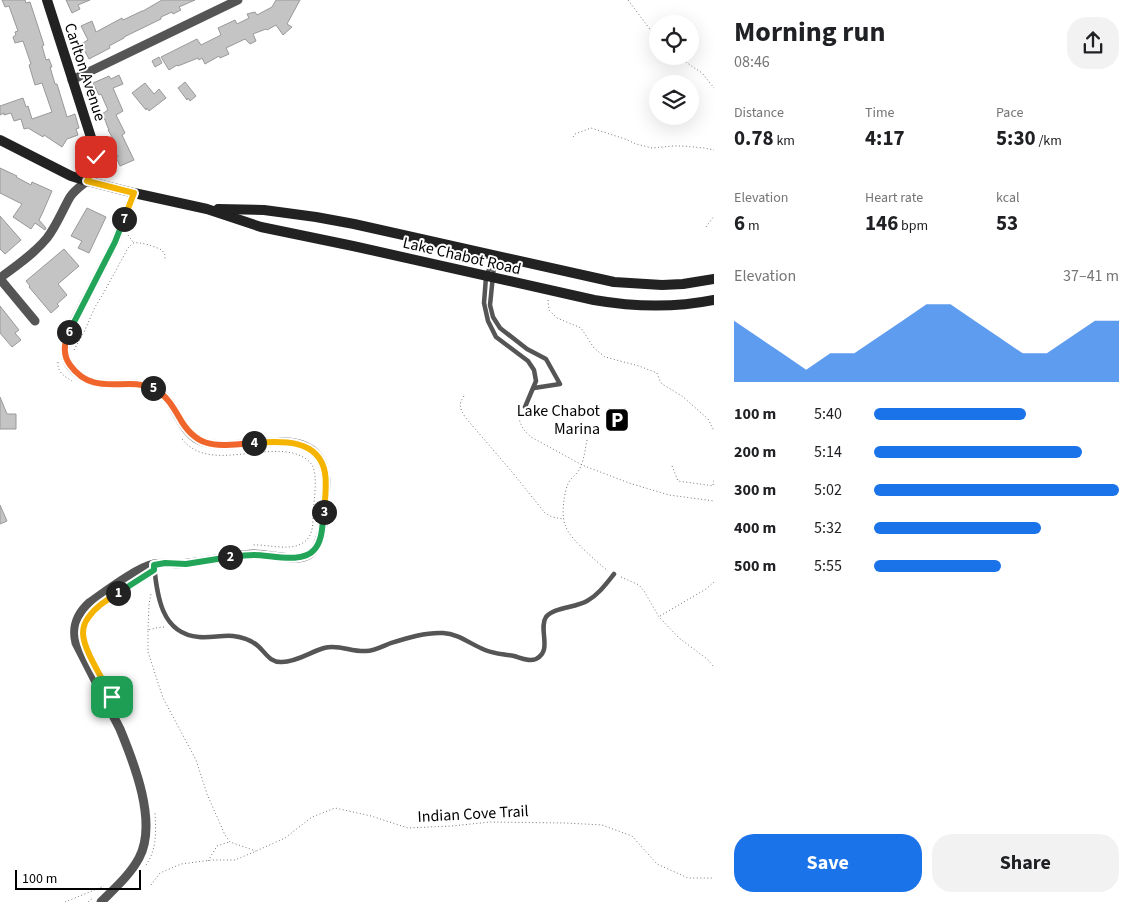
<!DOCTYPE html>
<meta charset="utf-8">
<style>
:root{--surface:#fff;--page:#f2f2f2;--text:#202124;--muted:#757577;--accent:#1a73e8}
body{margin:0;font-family:"Source Sans 3",sans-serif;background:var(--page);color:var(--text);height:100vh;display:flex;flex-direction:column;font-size:19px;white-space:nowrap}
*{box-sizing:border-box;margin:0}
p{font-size:16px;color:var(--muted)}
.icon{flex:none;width:28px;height:28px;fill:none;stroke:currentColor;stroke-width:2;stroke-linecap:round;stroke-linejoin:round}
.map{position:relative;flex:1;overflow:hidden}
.drawer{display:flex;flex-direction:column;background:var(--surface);width:425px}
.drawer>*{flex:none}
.fabs{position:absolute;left:649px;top:15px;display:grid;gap:10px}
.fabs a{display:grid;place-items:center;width:50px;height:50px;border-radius:50%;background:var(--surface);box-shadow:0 5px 20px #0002;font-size:25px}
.scale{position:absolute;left:15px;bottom:12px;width:126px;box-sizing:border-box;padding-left:5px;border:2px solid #000;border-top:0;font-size:14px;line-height:18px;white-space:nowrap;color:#000;-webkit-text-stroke:4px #fff;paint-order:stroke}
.pin{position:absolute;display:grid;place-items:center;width:42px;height:42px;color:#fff;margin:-21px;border-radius:10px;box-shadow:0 2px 8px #0006}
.km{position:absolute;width:25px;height:25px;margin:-12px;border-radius:50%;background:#222;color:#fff;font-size:14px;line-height:25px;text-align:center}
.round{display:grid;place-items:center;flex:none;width:52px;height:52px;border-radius:20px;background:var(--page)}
.overview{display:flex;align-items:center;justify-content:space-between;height:85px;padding:0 20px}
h1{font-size:28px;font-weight:700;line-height:38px}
.metrics{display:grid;grid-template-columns:repeat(3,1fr);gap:8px;height:85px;padding:5px 20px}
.metrics div{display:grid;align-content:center}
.metrics b{font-size:21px;font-weight:700}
.metrics small{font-size:14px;font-weight:400}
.metrics p{font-size:14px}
.chart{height:140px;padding:10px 20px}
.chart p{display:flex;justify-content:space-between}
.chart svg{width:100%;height:90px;margin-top:5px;fill:var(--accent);opacity:.7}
.action{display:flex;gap:10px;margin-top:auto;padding:10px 20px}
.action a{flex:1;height:58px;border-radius:20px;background:var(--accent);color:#fff;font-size:20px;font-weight:700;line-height:58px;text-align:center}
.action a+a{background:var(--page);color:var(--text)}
ul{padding:0 20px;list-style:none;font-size:16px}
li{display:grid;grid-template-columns:80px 60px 1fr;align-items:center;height:38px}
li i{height:12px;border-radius:6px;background:var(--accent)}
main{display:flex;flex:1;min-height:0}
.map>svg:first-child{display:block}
.building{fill:#c4c4c4;stroke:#999}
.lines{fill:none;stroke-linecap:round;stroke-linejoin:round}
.path{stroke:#777;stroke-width:1;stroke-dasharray:1 2.5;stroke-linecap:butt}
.lane{stroke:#555;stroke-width:4.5}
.street{stroke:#555;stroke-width:9}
.secondary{stroke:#222;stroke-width:10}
.split-1-casing{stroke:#fff;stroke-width:10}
.split-2-casing{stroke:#fff;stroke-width:10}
.split-3-casing{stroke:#fff;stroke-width:10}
.split-4-casing{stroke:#fff;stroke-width:10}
.split-5-casing{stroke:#fff;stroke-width:10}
.split-6-casing{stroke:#fff;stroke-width:10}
.split-7-casing{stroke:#fff;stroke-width:10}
.split-8-casing{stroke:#fff;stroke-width:10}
.split-1{stroke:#f5b400;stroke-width:6}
.split-2{stroke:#22a559;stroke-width:6}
.split-3{stroke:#22a559;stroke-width:6}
.split-4{stroke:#f5b400;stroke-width:6}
.split-5{stroke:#f0652b;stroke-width:6}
.split-6{stroke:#f0652b;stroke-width:6}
.split-7{stroke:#22a559;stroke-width:6}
.split-8{stroke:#f5b400;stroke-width:6}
.labels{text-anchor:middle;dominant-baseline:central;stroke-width:4;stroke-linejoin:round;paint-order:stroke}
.street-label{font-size:16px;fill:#000;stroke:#fff}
.poi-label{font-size:16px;fill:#000;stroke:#fff;text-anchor:end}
</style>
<main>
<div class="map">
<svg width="714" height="902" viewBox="0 0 714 902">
<rect width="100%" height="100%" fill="#fff"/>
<!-- building -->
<g class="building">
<polygon points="2,0 25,0 26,3 30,2 44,45 42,46 46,60 49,59 52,67 50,67 55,84 57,84 67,117 75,114 79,128 76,129 78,135 67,139 62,147 44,135 43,137 28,128 24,129 21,119 14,121 11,113 4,115 4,113 0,115 0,106 23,98 26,107 28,106 32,119 52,112 42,83 35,85 29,65 31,64 23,41 15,43 13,37 16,35 15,32 18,31 9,6 5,7"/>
<polygon points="66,0 90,0 78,5 80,9 72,13"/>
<polygon points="162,0 195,0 179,7 181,10 173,14 172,12 161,17 161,19 124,37 124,38 109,46 110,48 89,59 81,44 88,40 81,26 92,21 96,32 122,18 123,20 142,11 143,11"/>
<polygon points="276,0 300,0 287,24 292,27 283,35 276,25 267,30 266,29 253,34 256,41 250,44 245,39 226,48 229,54 220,58 219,56 205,64 202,58 199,60 198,58 178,66 177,65 169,70 161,57 197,39 201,45 221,35 218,28 235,20 237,24 249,18 247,14 255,12 257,15 272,7"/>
<polygon points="159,57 162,63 155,67 152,61"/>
<polygon points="119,75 123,84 113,88 123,111 116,115 125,133 122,135 134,160 120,166 116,157 118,157 112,143 115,142 108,130 109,130 106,123 106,122 102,114 108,110 101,94 99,95 93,83 109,76 111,79"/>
<polygon points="185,82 196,96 190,101 188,98 187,100 178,88"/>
<polygon points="145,83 154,94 159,89 166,98 149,111 147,108 146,110 132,93"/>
<polygon points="0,168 17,176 16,177 31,185 32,182 52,191 42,214 39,220 46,228 45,230 35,223 31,229 13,217 22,204 0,193"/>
<polygon points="87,208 106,217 89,253 78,248 82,241 71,236"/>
<polygon points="0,216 21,240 5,254 0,249"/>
<polygon points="64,249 79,266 58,284 67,295 57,304 59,306 51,313 29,287 30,286 26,281"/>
<polygon points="0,306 19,330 15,333 21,340 12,347 0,333"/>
<polygon points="0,397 7,414 16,414 16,429 0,429"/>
<polygon points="0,505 7,521 0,524"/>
</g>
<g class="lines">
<!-- path -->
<g class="path">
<polyline points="628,0 658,40"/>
<polyline points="677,56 702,73 714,88"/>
<polyline points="573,137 575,134 591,128 625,139 636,144 652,148 673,146 683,146 704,148 714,150"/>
<polyline points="706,227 714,216"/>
<polyline points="128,235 133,242"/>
<polyline points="548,300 549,310 557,318 581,328 594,348 605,357 639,366 657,373 660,381 662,384 682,396 708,419 714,431"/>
<path d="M74,350L84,332L95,307L103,294L128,248L133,243C143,242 153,246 162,250L165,255V261"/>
<path d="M58,362C57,372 64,376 72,381"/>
<path d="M464,396C458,405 460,408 465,417L512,472L545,513L552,517L563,519"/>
<path d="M519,410C518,422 522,429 531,437L582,465L629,483L669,495L714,501"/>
<path d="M182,439C208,472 260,443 296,454C302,456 308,459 312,465C318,475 314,501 313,514C313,526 313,538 301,544C288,551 266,544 252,545"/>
<path d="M587,440C585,450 584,461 579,470C577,474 572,477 569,482C566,487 565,494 564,500C563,508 562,519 566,527C570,539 597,562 608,571"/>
<polyline points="672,466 678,481 714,486"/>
<polyline points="713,485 714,480"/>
<polyline points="621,577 639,585 644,591 659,617 679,638 707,659 714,667"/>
<polyline points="660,616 706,589 714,582"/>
<polyline points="164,627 156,628 148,630 148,652 163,698 196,760 207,794 225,835 230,842 256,851"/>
<polyline points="148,630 149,604 151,594"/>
<polyline points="208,861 217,846 229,842"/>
<path d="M146,865C157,849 156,832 155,813"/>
<polyline points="151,885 160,873 181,864 212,860 235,860 254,852 285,838 312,817 335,808 371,816 408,828 452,826 490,822 566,823 602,825 632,836 657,864 688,878 714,878"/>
<polyline points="65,902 104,886"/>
<polyline points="88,902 93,898"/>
</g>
<!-- lane -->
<g class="lane">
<polyline points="495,256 490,305 493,317 500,328 527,349 546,359 560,384 534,388"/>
<polyline points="492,262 486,277 484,303 488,321 496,337 528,361 534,370 536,381 525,407"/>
<path d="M154,565C157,595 161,634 199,637C211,638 222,635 233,636C242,637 251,640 258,646C266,653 270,663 282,662C297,662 310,652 324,648C339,644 351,652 366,651C374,651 383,646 391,643C407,638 426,632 443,633C459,634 470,644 485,650C494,654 504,654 514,656C521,658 529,662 536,659C553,651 538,629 546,617C554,607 575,608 587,601C598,595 606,584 614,574"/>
</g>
<!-- street -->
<g class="street">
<polyline points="72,80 238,0"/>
<path d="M0,278C16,266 34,254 47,238C57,225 62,211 70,197C74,191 81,186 87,181"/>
<polyline points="0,279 35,321"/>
<path d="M101,902C114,889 130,875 139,858C158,823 134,763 120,729L76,643C72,627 77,614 89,603C105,592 136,568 154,564C166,562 177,565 189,563C210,561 232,555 253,554C260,554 266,555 272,556C284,557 300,561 310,554C326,543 325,499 326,481C322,415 241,455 203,442C180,434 178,405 159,391C131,373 97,400 70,366C63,356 64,345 68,333L115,242L134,193"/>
</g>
<!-- secondary -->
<g class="secondary">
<path d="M47,0L96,153C97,165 92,172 87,181"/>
<path d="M0,140L71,176L87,181L134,193L207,209L261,227L353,246L594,300C634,307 674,308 714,300"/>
<polyline points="218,209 264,210 316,217 354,224 614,282 662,285 683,284 714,279"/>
</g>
</g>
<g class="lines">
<defs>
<path id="split-1" d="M112,697C104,681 83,650 83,633C83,628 85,622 88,618C95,607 107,600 118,593"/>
<polyline id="split-2" points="118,593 154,570 154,565 165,563 186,564 230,557"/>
<path id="split-3" d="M230,557C238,556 246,555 254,555C271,555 302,564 314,550C323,540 322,525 324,512"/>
<path id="split-4" d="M254,443C280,441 319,438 325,473C327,485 325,500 324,512"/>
<path id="split-5" d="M153,388C166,395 172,405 179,417C198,452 220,445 254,443"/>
<path id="split-6" d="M69,332C64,343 62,354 70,365C94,398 125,376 153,388"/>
<polyline id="split-7" points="69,332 115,242 124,219"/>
<polyline id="split-8" points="96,157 96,166 87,181 134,193 124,219"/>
</defs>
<!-- split-1 casing -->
<use href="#split-1" class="split-1-casing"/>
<!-- split-2 casing -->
<use href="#split-2" class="split-2-casing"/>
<!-- split-3 casing -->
<use href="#split-3" class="split-3-casing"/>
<!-- split-4 casing -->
<use href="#split-4" class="split-4-casing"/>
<!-- split-5 casing -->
<use href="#split-5" class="split-5-casing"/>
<!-- split-6 casing -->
<use href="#split-6" class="split-6-casing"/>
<!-- split-7 casing -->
<use href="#split-7" class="split-7-casing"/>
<!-- split-8 casing -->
<use href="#split-8" class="split-8-casing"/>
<!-- split-1 -->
<use href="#split-1" class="split-1"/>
<!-- split-2 -->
<use href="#split-2" class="split-2"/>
<!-- split-3 -->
<use href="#split-3" class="split-3"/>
<!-- split-4 -->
<use href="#split-4" class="split-4"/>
<!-- split-5 -->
<use href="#split-5" class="split-5"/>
<!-- split-6 -->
<use href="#split-6" class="split-6"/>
<!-- split-7 -->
<use href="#split-7" class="split-7"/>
<!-- split-8 -->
<use href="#split-8" class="split-8"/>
</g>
<!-- icons -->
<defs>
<symbol id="parking-square" viewBox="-11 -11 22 22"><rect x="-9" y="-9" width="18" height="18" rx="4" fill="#000" stroke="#fff"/><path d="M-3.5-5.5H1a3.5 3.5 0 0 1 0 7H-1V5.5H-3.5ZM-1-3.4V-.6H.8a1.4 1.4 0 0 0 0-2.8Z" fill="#fff"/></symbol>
</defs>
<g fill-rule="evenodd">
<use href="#parking-square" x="603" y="406" width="28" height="28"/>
</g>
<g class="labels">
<!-- street labels -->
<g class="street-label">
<text transform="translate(85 72) rotate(72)">Carlton Avenue</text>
<text transform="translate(462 256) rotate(13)">Lake Chabot Road</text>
<text transform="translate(473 814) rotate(-3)">Indian Cove Trail</text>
</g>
<!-- poi labels -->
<g class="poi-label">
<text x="600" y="411">Lake Chabot<tspan x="600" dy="18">Marina</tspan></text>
</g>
</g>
</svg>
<div class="fabs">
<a><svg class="icon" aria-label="locate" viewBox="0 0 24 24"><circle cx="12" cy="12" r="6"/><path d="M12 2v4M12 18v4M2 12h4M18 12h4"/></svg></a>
<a><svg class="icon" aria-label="layers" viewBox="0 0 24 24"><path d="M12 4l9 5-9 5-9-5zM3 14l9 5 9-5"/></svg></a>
</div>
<div class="scale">100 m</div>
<div class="pin" style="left:112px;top:697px;background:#1e9e55"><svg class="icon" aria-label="arrive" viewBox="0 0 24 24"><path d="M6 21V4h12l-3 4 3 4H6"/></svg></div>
<div class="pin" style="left:96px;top:157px;background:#d93025"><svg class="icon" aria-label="check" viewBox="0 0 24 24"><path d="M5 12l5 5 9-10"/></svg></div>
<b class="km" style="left:118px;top:593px">1</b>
<b class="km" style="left:230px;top:557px">2</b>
<b class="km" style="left:324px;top:512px">3</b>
<b class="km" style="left:254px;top:443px">4</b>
<b class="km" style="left:153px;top:388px">5</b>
<b class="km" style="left:69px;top:332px">6</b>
<b class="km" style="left:124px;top:219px">7</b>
</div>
<section class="drawer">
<div class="overview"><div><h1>Morning run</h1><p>08:46</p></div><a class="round"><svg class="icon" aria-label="share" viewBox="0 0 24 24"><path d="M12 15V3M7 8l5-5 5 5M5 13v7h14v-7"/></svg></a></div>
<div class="metrics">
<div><p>Distance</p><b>0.78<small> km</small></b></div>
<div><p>Time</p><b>4:17</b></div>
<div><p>Pace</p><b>5:30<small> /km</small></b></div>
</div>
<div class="metrics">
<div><p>Elevation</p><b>6<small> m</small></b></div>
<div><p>Heart rate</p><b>146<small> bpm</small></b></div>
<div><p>kcal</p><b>53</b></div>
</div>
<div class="chart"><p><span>Elevation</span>37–41 m</p>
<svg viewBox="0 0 160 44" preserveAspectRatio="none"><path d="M0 44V14L10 22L20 30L30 38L40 30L50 30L60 22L70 14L80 6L90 6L100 14L110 22L120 30L130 30L140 22L150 14L160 14V44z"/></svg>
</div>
<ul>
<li><b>100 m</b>5:40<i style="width:62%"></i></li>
<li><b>200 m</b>5:14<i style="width:85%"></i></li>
<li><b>300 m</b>5:02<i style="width:100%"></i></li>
<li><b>400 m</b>5:32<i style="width:68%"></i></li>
<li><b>500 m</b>5:55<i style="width:52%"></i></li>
</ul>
<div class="action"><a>Save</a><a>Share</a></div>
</section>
</main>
